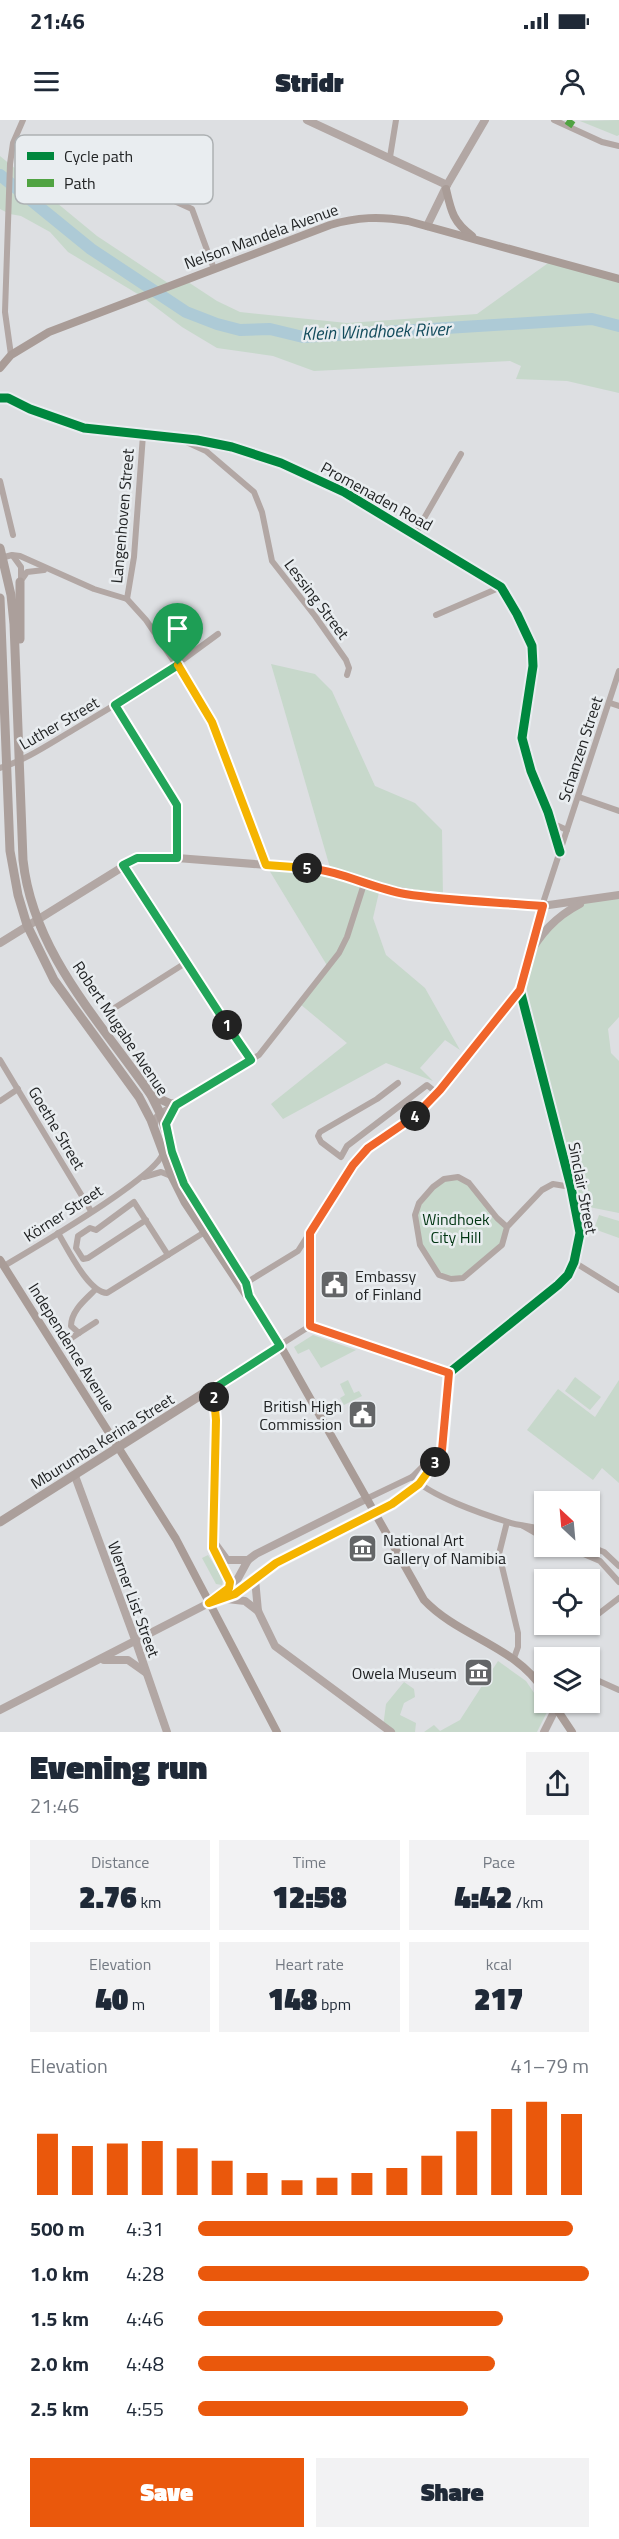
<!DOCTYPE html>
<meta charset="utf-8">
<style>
:root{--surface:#fff;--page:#f2f2f3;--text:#1f2937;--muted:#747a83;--accent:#ea580c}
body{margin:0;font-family:"Titillium Web",sans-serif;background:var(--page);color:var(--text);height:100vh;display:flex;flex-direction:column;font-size:22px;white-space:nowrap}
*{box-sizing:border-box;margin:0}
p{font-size:20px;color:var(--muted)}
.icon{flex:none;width:33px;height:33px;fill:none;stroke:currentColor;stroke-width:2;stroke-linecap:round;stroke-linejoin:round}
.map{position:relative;height:1612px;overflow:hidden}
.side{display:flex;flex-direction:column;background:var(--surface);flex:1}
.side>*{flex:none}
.needle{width:39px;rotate:334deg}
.controls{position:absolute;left:534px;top:1371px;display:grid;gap:12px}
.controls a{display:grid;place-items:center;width:66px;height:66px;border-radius:0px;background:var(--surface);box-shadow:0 2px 4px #0004;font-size:30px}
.pin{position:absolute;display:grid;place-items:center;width:51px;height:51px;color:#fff;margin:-62px -26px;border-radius:50% 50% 50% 0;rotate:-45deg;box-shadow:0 0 6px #0007}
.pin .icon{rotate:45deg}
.km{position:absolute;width:30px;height:30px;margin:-15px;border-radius:50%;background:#222;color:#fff;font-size:16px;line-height:30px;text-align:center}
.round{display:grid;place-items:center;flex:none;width:63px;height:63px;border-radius:0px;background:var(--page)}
.headline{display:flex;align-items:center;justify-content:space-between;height:102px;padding:0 30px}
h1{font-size:33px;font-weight:800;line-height:45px}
.stats{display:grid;grid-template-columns:repeat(3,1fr);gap:9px;height:102px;padding:6px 30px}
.stats div{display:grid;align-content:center;border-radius:0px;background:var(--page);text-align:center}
.stats b{font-size:30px;font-weight:800}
.stats small{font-size:16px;font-weight:400}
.stats p{font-size:16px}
.chart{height:168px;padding:12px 30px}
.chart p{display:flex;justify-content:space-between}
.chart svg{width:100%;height:108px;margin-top:6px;stroke:var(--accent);stroke-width:6}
.action{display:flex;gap:12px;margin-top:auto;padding:12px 30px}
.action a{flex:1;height:69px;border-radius:0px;background:var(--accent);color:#fff;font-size:24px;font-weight:800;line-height:69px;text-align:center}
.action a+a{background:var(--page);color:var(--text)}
ul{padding:0 30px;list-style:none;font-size:20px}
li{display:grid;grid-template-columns:96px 72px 1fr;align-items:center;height:45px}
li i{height:15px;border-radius:8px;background:var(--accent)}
.status{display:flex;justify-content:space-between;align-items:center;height:42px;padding:0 30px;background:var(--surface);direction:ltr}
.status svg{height:16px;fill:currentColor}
header{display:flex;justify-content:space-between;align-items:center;height:78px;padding:0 30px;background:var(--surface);font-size:27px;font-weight:800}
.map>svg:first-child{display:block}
.green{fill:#c7d8cb}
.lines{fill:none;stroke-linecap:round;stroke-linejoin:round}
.river{stroke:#adcad6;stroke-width:12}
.minor{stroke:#b2a7a4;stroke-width:6}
.tertiary{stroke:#b2a7a4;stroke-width:8}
.secondary{stroke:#a99c97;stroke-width:8}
.primary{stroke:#ab9f9b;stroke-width:9}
.quiet{stroke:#50a342;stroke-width:8;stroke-dasharray:15 8;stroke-linecap:butt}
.cycleway-casing{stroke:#e9edf0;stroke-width:13}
.cycleway{stroke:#00873e;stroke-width:9}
.split-1-casing{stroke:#fff;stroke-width:12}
.split-2-casing{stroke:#fff;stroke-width:12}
.split-3-casing{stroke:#fff;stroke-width:12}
.split-4-casing{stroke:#fff;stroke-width:12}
.split-5-casing{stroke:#fff;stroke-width:12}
.split-6-casing{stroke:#fff;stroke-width:12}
.split-1{stroke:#22a559;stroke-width:8}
.split-2{stroke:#22a559;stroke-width:8}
.split-3{stroke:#f5b400;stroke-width:8}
.split-4{stroke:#f0652b;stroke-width:8}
.split-5{stroke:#f0652b;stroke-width:8}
.split-6{stroke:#f5b400;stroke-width:8}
.labels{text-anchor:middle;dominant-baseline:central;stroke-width:5;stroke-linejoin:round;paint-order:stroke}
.street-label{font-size:16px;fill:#222425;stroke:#e9edf0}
.park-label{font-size:16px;fill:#013512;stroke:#e9edf0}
.poi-label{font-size:16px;fill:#222425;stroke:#e9edf0;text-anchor:start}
.water-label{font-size:18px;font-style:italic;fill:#124b5c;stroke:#e9edf0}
.key{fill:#e9edf0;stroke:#adb1b3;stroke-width:1.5}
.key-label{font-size:16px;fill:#222425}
</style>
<div class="status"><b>21:46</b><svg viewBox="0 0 49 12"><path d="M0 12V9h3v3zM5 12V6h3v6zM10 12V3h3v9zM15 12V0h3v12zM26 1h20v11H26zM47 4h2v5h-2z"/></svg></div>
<header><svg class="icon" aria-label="menu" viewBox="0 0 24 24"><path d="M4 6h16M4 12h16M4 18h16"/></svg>Stridr<svg class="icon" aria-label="person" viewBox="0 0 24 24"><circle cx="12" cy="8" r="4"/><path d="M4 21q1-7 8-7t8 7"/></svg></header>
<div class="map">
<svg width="619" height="1612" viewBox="0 0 619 1612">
<rect width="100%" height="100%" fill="#dddfe2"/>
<!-- green -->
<g class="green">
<polygon points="619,0 619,15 617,16 580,1"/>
<polygon points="0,36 97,116 171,165 185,160 217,181 240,192 347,203 477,194 551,141 619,159 619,273 567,261 516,259 521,246 510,241 314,251 273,236 217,228 182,207 141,176 68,132 50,112 21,96 10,94 0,89"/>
<polygon points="271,544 315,554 332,571 375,666 415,683 442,710 443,779 380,768 373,798 386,835 425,868 460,930 445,920 420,948 433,961 386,943 283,999 271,984 347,923 300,884 328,847 266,745 331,751"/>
<polygon points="619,775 619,897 608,909 611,933 619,941 619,1093 574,1084 520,870 527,838 552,802 586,781"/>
<path d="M444,1059H464L507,1107L502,1125L463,1158L439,1155C427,1135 405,1106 420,1082C426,1074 437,1066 444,1059Z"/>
<polygon points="599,1095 619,1101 619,1118 594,1109"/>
<polygon points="313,1215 356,1230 321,1248 309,1229 298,1234 294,1227"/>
<polygon points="575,1257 601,1277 590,1290 565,1271"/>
<polygon points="348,1260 354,1273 359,1271 362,1276 344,1285 340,1278 345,1275 340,1264"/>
<polygon points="619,1260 619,1363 602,1348 593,1360 527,1310 558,1269 595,1297"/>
<polygon points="208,1435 223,1459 222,1465 216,1464 202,1438"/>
<polygon points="498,1541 526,1561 547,1592 537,1612 424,1612 434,1605 440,1611 460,1600"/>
<polygon points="404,1562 414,1569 415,1577 404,1583 400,1595 416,1603 415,1612 391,1612 383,1607 386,1584"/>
</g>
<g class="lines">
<!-- river -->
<polyline class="river" points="0,55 91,129 186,192 217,204 240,210 270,209 303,217 592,199 619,206"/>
<!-- minor -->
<g class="minor">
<polyline points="554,0 602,22 619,26"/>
<polyline points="390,37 396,0"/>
<polyline points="104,49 192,89 214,149"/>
<polyline points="11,235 5,192 10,44 13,23 23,0"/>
<polyline points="0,278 8,278 30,289 84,308 197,320 232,327 281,343 344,372 501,467 517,494 532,526 533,546 522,618 531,651 548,692 560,732"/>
<polyline points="182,320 206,331 254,372 262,392 272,441 315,496 346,540 349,548 347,555"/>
<polyline points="0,361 13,415"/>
<polyline points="415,414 461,334"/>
<polyline points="13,436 21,447 21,459"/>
<polyline points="1,438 12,435 20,436 94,469 127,479 146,500 204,586 266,745"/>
<polyline points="20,462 27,452 44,450"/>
<polyline points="127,479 134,437 143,315"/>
<polyline points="436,495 501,467"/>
<polyline points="610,583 619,586"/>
<polyline points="115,585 177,685 177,738"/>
<path d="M0,648C26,640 49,624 73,610C123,581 172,549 218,514"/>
<polyline points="579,677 619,691"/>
<polyline points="551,698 556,705 567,710"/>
<polyline points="124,745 251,940"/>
<polyline points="116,887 187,842"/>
<polyline points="0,940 91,1091"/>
<polyline points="398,963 377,979 320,1012 318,1016 321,1022 341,1037 347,1026 427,965 437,973"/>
<polyline points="0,981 18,969"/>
<polyline points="155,1005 156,997 160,993 259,935 339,833 347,817 364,764"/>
<polyline points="144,1057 161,1052 171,1056"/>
<polyline points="146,1100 88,1138 83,1139 76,1128 78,1116 90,1108 96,1110 134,1082 168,1135"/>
<polyline points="507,1107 497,1098 469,1063 458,1057 444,1059 433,1067 419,1083 415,1095 420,1125 439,1155 451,1159 463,1158 502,1125 507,1107 542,1070 553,1064 571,1067"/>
<path d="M58,1113C68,1129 88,1172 107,1173L208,1110"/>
<polyline points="574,1142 619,1170"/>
<path d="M4,1146C32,1129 156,1058 163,1033"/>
<polyline points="244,1164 298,1131 353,1045 368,1028 416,994 429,982 520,870 542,786 619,551"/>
<path d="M95,1170C85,1180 71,1191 71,1206L79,1213L96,1202"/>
<polyline points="310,1206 449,1253"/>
<polyline points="310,1206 311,1113"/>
<polyline points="67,1221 79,1213"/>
<polyline points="280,1225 310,1206"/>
<path d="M412,1357C430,1376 482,1394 508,1402C520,1406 533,1406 544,1410"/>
<polyline points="366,1379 412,1357 442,1327"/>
<polyline points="374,1394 392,1384 419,1364 442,1332 449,1253 558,1165 568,1155 574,1142 580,1113 571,1067 520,870"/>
<polyline points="507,1402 499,1434 518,1513 518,1527 514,1538"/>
<polyline points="523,1406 544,1418"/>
<polyline points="565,1426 600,1441 619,1462"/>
<polyline points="589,1426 604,1432 619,1446"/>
<polyline points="590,1487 597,1495 619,1478"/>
<polyline points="535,1556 544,1547"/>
<polyline points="590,1557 619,1570"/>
</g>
<!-- tertiary -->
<g class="tertiary">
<polyline points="307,0 447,65"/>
<polyline points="427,106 447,65 485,0"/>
<polyline points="0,823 137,738 177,738 319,749 376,767 452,780 542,786 619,775"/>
<path d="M527,838C540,814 555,797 580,784"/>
<polyline points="213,1269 216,1294 213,1428 229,1458 229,1468"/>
<polyline points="75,1356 136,1522 167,1612"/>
<polyline points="216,1425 227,1440 248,1440"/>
<polyline points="255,1459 258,1491 275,1526 391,1612"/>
<polyline points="227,1479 245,1481 258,1491"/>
<polyline points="214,1482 235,1474 276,1443 374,1394"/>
<polyline points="104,1540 128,1540 145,1552"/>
<polyline points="0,1590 209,1483 236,1462 248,1440 256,1434 366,1379"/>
<polyline points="544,1612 556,1588"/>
</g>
<!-- secondary -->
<g class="secondary">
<path d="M446,69C451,91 453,102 472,116"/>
<path d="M0,248L11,235L49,212L330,105C357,97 380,96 408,101L619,159"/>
<polyline points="0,1140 176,1419 277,1612"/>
<path d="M280,1225L424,1480C459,1517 516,1526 544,1571"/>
<polyline points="552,1582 572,1612"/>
</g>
<!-- primary -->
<g class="primary">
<path d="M0,428L11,475L14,504L23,740C33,833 100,901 151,975L160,993L184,1064L246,1163L249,1174"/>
<polyline points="0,478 10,731 18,775 27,805 54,860 139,977 151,1000 172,1056 185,1082 280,1225 0,1402"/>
<polyline points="20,519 20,462"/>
<polyline points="151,975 171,984 181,983"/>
<polyline points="166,1007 168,1000 176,985"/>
</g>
<!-- quiet -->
<polyline class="quiet" points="568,6 572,0"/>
<defs>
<g id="cycleway">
<polyline points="0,278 8,278 30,289 84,308 197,320 232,327 281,343 344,372 501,467 517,494 532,526 533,546 522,618 531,651 548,692 560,732"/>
<polyline points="209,1483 235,1474 276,1443 392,1384 419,1364 442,1330 449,1253 558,1165 568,1155 574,1142 580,1113 571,1067 520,870"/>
</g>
</defs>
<!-- cycleway casing -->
<use href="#cycleway" class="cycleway-casing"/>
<!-- cycleway -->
<use href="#cycleway" class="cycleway"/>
</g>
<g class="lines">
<defs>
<polyline id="split-1" points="178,545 115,585 177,685 177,738 137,738 123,745 227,905"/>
<polyline id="split-2" points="214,1277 213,1269 280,1226 249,1176 246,1163 184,1064 172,1032 166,1004 176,985 251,940 227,905"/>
<polyline id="split-3" points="214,1277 216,1300 213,1428 230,1462 229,1468 209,1483 235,1474 276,1443 392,1384 419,1364 435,1342"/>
<polyline id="split-4" points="415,996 368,1028 353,1045 310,1113 310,1206 449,1253 442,1330 435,1342"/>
<path id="split-5" d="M307,748C341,751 371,768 405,774C450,781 497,782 543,786L520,870L440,970L415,996"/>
<polyline id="split-6" points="178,545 212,602 266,745 307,748"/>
</defs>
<!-- split-1 casing -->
<use href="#split-1" class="split-1-casing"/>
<!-- split-2 casing -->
<use href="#split-2" class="split-2-casing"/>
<!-- split-3 casing -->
<use href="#split-3" class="split-3-casing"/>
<!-- split-4 casing -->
<use href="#split-4" class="split-4-casing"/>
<!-- split-5 casing -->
<use href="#split-5" class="split-5-casing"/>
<!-- split-6 casing -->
<use href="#split-6" class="split-6-casing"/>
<!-- split-1 -->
<use href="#split-1" class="split-1"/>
<!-- split-2 -->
<use href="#split-2" class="split-2"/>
<!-- split-3 -->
<use href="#split-3" class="split-3"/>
<!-- split-4 -->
<use href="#split-4" class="split-4"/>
<!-- split-5 -->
<use href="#split-5" class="split-5"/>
<!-- split-6 -->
<use href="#split-6" class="split-6"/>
</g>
<!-- icons -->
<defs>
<symbol id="civic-square" viewBox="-11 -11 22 22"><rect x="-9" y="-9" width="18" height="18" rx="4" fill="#636567" stroke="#e9edf0"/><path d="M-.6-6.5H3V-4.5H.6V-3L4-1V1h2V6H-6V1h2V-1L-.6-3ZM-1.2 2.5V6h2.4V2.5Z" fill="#fff"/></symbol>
<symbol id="museum-square" viewBox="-11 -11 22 22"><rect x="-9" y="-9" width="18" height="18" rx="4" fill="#636567" stroke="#e9edf0"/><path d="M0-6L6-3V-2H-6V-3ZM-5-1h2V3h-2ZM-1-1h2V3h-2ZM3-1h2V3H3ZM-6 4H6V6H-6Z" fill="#fff"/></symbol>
</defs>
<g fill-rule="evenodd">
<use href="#civic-square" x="318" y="1148" width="33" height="33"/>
<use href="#civic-square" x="346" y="1278" width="33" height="33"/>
<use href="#museum-square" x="346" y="1412" width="33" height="33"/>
<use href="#museum-square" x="462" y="1536" width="33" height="33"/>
</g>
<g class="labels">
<!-- street labels -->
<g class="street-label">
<text transform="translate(261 116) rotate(-20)">Nelson Mandela Avenue</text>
<text transform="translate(377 376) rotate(29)">Promenaden Road</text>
<text transform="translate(122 396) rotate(-85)">Langenhoven Street</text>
<text transform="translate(317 479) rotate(53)">Lessing Street</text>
<text transform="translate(59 603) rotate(-30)">Luther Street</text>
<text transform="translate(580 629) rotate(-72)">Schanzen Street</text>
<text transform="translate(121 908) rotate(56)">Robert Mugabe Avenue</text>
<text transform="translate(57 1008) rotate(59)">Goethe Street</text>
<text transform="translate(583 1068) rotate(79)">Sinclair Street</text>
<text transform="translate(63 1093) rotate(-33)">Körner Street</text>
<text transform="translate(72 1227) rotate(58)">Independence Avenue</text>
<text transform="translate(102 1321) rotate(-32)">Mburumba Kerina Street</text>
<text transform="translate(134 1479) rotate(70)">Werner List Street</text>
</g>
<!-- park labels -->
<g class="park-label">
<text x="456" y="1099">Windhoek<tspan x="456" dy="18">City Hill</tspan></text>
</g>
<!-- poi labels -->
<g class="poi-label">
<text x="355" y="1156">Embassy<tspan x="355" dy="18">of Finland</tspan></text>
<text x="342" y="1286" text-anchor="end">British High<tspan x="342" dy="18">Commission</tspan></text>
<text x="383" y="1420">National Art<tspan x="383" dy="18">Gallery of Namibia</tspan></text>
<text x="457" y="1553" text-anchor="end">Owela Museum</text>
</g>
<!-- water labels -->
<g class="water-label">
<text transform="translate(376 211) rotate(-2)">Klein Windhoek River</text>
</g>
</g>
<!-- legend -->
<rect x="15" y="15" width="198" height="69" rx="9" class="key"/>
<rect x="27" y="32" width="27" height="8" fill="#00873e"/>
<rect x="27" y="59" width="27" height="8" fill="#50a342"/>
<g class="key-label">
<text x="64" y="42">Cycle path</text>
<text x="64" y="69">Path</text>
</g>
</svg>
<div class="controls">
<a><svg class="needle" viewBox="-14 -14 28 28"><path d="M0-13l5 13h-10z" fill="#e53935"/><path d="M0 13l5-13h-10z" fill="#747a83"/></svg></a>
<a><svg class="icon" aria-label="locate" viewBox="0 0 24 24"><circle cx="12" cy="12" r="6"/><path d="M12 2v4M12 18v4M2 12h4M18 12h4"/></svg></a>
<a><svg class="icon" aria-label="layers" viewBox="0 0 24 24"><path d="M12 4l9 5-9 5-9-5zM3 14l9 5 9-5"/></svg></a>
</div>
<div class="pin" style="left:178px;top:545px;background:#1e9e55"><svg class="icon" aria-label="arrive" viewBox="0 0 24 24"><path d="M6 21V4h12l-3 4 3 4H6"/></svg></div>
<b class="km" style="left:227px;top:905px">1</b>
<b class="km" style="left:214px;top:1277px">2</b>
<b class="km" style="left:435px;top:1342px">3</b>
<b class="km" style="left:415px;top:996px">4</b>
<b class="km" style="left:307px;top:748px">5</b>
</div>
<section class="side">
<div class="headline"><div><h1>Evening run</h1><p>21:46</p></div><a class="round"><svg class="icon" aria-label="share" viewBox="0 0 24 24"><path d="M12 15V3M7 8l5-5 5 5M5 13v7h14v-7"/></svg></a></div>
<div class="stats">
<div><p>Distance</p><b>2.76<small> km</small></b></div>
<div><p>Time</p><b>12:58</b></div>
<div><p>Pace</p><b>4:42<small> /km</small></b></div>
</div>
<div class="stats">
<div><p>Elevation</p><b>40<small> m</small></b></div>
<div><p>Heart rate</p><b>148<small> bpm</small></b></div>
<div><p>kcal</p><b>217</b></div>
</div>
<div class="chart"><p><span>Elevation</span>41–79 m</p>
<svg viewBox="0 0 160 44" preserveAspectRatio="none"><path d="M5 44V19M15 44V24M25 44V23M35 44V22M45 44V25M55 44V30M65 44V35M75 44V38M85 44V37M95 44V35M105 44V33M115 44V28M125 44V18M135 44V9M145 44V6M155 44V11"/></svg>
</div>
<ul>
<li><b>500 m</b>4:31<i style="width:96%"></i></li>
<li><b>1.0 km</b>4:28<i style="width:100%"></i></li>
<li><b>1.5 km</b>4:46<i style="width:78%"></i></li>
<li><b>2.0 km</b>4:48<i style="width:76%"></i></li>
<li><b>2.5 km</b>4:55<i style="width:69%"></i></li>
</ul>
<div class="action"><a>Save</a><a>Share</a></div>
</section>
